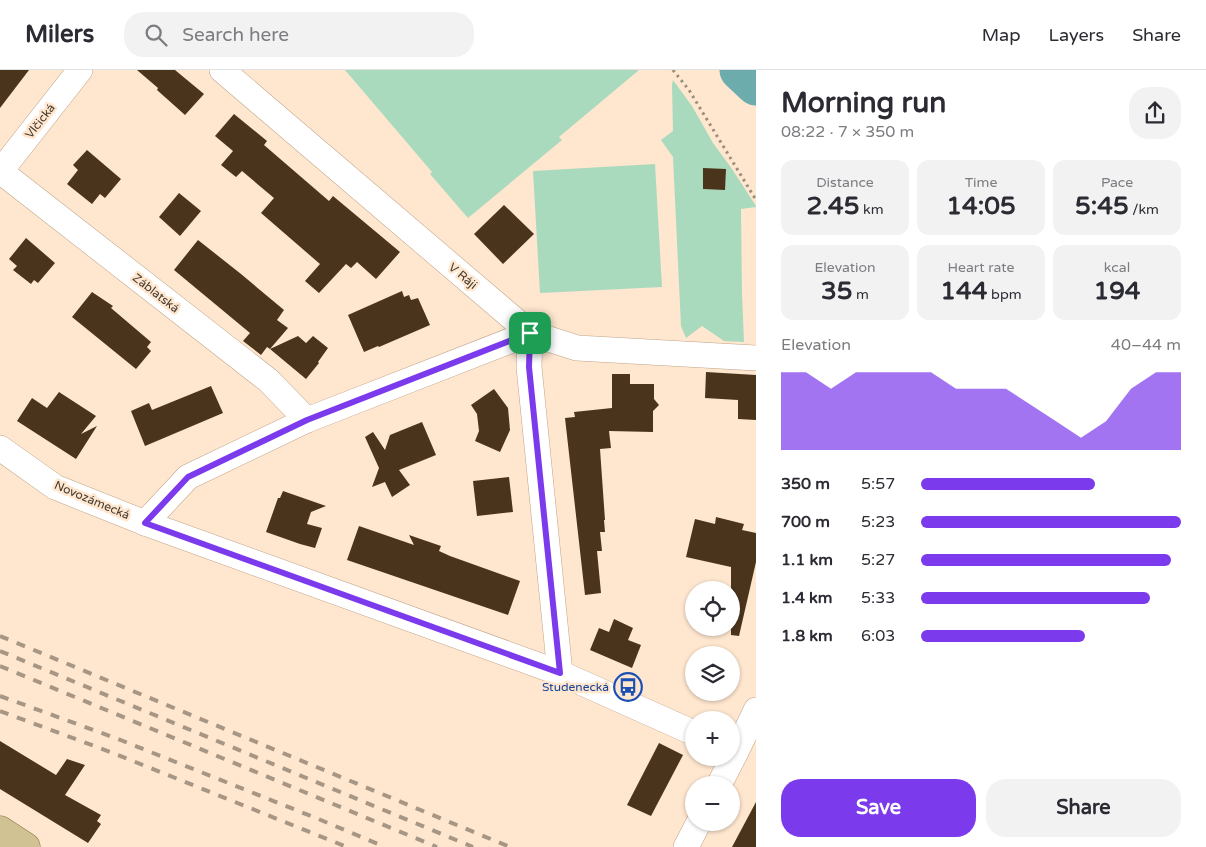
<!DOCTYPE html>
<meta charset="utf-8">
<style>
:root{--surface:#fff;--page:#f2f2f3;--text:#2b2b33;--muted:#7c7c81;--line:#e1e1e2;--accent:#7c3aed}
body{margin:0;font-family:"Varela Round",sans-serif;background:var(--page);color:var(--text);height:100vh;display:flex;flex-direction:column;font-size:19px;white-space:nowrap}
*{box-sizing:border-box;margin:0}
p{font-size:16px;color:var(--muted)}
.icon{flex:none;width:28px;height:28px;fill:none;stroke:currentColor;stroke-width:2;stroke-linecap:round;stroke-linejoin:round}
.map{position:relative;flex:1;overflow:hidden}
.sheet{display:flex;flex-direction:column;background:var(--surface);width:450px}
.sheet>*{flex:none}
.controls{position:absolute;left:685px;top:511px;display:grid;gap:10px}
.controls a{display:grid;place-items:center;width:55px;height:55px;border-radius:50%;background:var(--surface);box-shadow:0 1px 4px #0004;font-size:25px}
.pin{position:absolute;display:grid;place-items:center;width:42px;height:42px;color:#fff;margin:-21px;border-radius:10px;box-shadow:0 2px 8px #0006}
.round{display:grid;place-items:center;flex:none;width:52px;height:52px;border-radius:20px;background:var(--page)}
.overview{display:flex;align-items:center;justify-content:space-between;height:85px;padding:0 25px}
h1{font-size:28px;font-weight:800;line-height:38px}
.figures{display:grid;grid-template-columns:repeat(3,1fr);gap:8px;height:85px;padding:5px 25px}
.figures div{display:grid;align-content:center;border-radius:12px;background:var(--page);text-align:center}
.figures b{font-size:25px;font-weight:800}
.figures small{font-size:14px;font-weight:400}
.figures p{font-size:14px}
.chart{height:140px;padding:10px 25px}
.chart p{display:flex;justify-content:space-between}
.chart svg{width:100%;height:90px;margin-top:5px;fill:var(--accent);opacity:.7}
.action{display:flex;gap:10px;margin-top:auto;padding:10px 25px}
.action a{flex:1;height:58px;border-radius:20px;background:var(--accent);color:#fff;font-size:20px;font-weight:800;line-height:58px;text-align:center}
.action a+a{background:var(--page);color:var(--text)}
ul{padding:0 25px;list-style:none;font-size:16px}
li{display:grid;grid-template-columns:80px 60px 1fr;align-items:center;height:38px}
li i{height:12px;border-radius:6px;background:var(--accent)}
header{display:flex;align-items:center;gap:30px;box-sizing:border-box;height:70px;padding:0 25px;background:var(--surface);border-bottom:1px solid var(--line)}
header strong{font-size:24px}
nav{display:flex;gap:28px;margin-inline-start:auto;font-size:18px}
.search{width:350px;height:45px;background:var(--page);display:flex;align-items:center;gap:12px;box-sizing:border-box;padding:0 18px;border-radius:20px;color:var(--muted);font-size:19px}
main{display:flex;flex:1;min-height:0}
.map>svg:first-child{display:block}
.green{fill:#a9dabd}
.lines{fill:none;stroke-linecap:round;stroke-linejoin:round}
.river{stroke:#6dacad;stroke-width:41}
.building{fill:#4b341c}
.street-casing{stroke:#c0a489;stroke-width:26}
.primary-casing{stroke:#8c7842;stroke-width:29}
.path{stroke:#9d8c7b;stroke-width:3;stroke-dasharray:2.5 4;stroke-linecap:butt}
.street{stroke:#fff;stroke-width:25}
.primary{stroke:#d1c294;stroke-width:28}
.rail{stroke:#a89684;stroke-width:4;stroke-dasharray:9 9;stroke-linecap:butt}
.route-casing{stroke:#fff;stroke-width:10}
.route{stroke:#7c3aed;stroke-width:6}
.labels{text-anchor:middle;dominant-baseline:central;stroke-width:5;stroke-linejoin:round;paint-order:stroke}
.street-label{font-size:12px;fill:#453a2e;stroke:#fee6cf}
.transit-label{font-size:12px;fill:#164399;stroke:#fee6cf;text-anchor:end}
</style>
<header>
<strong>Milers</strong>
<div class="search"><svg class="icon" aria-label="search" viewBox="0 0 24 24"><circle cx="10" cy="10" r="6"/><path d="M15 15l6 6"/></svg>Search here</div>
<nav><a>Map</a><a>Layers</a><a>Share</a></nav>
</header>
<main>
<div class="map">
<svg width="756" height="777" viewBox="0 0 756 777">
<rect width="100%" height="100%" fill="#fee6cf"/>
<!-- green -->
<g class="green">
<polygon points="345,0 639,0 559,67 562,70 468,148 430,104 432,102"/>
<polygon points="673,10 692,36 713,73 732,99 756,136 756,137 741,139 742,224 744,272 724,271 702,256 686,268 681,256 673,87 661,70 673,61 672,15"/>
<polygon points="655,94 662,217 540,223 533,101"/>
</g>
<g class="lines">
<!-- river -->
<polyline class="river" points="740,0 756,15"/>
</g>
<!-- building -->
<g class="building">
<polygon points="0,0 29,0 0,38"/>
<polygon points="137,0 175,0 204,24 185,45 157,20 158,18"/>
<polygon points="234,44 267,71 264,75 329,131 333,126 400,182 376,209 357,192 351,198 346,194 319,223 305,211 320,194 261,143 274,128 242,101 236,107 221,95 233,81 215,66"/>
<polygon points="87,80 121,109 105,128 100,124 92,134 67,114 78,100 73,95"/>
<polygon points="703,98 726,99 725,120 703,119"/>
<polygon points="179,123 201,141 180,166 159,147"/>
<polygon points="504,135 534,164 503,194 474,164"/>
<polygon points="26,168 55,193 38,213 34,210 31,214 13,200 17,196 9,189"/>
<polygon points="198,170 241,204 284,240 277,250 288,258 270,279 267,277 261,285 243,271 250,263 174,200"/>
<polygon points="402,221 404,227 409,225 411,230 418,228 430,255 379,277 378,276 364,282 348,245"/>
<polygon points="92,222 113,236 111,238 151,272 147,277 151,281 136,299 72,247"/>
<polygon points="298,266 306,273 313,266 328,278 318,292 319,293 306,309 270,279"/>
<polygon points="706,302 756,305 756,350 738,349 738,330 705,328"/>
<polygon points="612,304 630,304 630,314 654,314 654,329 659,335 653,341 653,362 609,361 611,378 600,379 605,450 604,450 605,462 600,462 602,481 597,481 601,523 585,525 565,348 575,347 574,342 612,338"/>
<polygon points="211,316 223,343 145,376 131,341 149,333 152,340"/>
<polygon points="494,319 508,338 510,360 500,382 475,371 479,361 477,344 471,335"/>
<polygon points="59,322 96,346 81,364 97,356 76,389 17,351 32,328 47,338"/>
<polygon points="422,352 436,385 399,400 410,415 392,427 385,412 372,417 379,398 365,367 373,362 385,380 390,365"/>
<polygon points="509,407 513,442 477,446 473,411"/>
<polygon points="283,421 326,436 311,442 307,454 322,458 315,478 300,474 266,462 278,428 280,428"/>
<polygon points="716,447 744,454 742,460 756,463 756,492 739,566 731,565 731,497 686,487 695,449 715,454"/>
<polygon points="359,456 414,475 409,465 441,476 439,481 450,486 520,511 508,545 347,490"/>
<polygon points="614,549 633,558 628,570 641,575 632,598 590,580 599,558 609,562"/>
<polygon points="0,671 56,705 67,689 85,695 65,725 101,745 97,751 101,754 88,773 0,719"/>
<polygon points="659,673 683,685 651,746 627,735"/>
<polygon points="756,732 756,777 732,777"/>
</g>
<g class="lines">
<defs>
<g id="street">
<polyline points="222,0 530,263 577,278 756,288"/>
<polyline points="0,101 268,310 307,350"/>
<polyline points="0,102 80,0"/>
<polyline points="530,263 529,297 560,603"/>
<polyline points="0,378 55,417 145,453 560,603 694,663"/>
<polyline points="145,453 188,407 307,350 530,263"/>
<polyline points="719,715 736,682 756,640"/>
<polyline points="686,777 699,752"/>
</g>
<polyline id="primary" points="0,760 26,777"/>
</defs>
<!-- street casing -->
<use href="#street" class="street-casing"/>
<!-- primary casing -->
<use href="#primary" class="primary-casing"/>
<!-- path -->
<polyline class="path" points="673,0 689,20 756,130"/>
<!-- street -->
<use href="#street" class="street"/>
<!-- primary -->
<use href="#primary" class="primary"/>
<!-- rail -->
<g class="rail">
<polyline points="0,566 510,777"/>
<polyline points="0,581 473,777"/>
<polyline points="0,596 437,777"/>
<polyline points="0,626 118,669 316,748 385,777"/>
<polyline points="0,641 113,683 347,777"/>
</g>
</g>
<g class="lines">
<defs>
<polygon id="route" points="530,263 529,297 560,603 145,453 188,407 307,350"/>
</defs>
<!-- route casing -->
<use href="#route" class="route-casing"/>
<!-- route -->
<use href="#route" class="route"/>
</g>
<!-- icons -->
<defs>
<symbol id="bus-ring" viewBox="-11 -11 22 22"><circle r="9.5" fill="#fee6cf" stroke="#1a4fb4" stroke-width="1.5"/><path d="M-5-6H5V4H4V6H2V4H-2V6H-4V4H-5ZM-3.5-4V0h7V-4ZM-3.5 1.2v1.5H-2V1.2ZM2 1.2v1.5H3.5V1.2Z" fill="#1a4fb4"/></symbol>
</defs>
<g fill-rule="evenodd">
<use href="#bus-ring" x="612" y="601" width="32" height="32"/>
</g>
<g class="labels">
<!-- street labels -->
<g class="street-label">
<text transform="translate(40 51) rotate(-52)">Vlčická</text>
<text transform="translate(463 206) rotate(40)">V Ráji</text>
<text transform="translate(156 223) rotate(38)">Záblatská</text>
<text transform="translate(92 430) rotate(23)">Novozámecká</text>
</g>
<!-- transit labels -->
<g class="transit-label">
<text x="609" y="617">Studenecká</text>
</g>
</g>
</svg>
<div class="controls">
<a><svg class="icon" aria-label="locate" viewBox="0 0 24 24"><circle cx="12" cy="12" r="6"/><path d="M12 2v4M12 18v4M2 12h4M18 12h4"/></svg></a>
<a><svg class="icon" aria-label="layers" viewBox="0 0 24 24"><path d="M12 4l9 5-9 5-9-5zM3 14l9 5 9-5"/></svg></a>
<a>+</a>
<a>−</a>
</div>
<div class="pin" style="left:530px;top:263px;background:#1e9e55"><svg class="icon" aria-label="arrive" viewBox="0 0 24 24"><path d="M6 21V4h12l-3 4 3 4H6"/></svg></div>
</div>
<section class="sheet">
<div class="overview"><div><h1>Morning run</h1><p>08:22 · 7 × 350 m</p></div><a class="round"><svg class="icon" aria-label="share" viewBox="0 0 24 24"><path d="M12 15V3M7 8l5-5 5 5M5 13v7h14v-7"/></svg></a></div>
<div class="figures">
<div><p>Distance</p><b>2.45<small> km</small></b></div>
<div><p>Time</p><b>14:05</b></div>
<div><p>Pace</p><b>5:45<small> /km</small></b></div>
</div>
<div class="figures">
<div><p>Elevation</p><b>35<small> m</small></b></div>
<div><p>Heart rate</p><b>144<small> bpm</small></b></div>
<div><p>kcal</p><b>194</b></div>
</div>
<div class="chart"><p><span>Elevation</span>40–44 m</p>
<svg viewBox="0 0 160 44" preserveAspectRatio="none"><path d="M0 44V6L10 6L20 14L30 6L40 6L50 6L60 6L70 14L80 14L90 14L100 22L110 30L120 38L130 30L140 14L150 6L160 6V44z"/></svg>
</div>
<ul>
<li><b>350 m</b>5:57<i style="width:67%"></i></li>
<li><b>700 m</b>5:23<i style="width:100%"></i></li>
<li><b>1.1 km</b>5:27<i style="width:96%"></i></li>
<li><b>1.4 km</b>5:33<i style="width:88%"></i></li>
<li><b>1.8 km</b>6:03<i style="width:63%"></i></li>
</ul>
<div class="action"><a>Save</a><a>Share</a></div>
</section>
</main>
